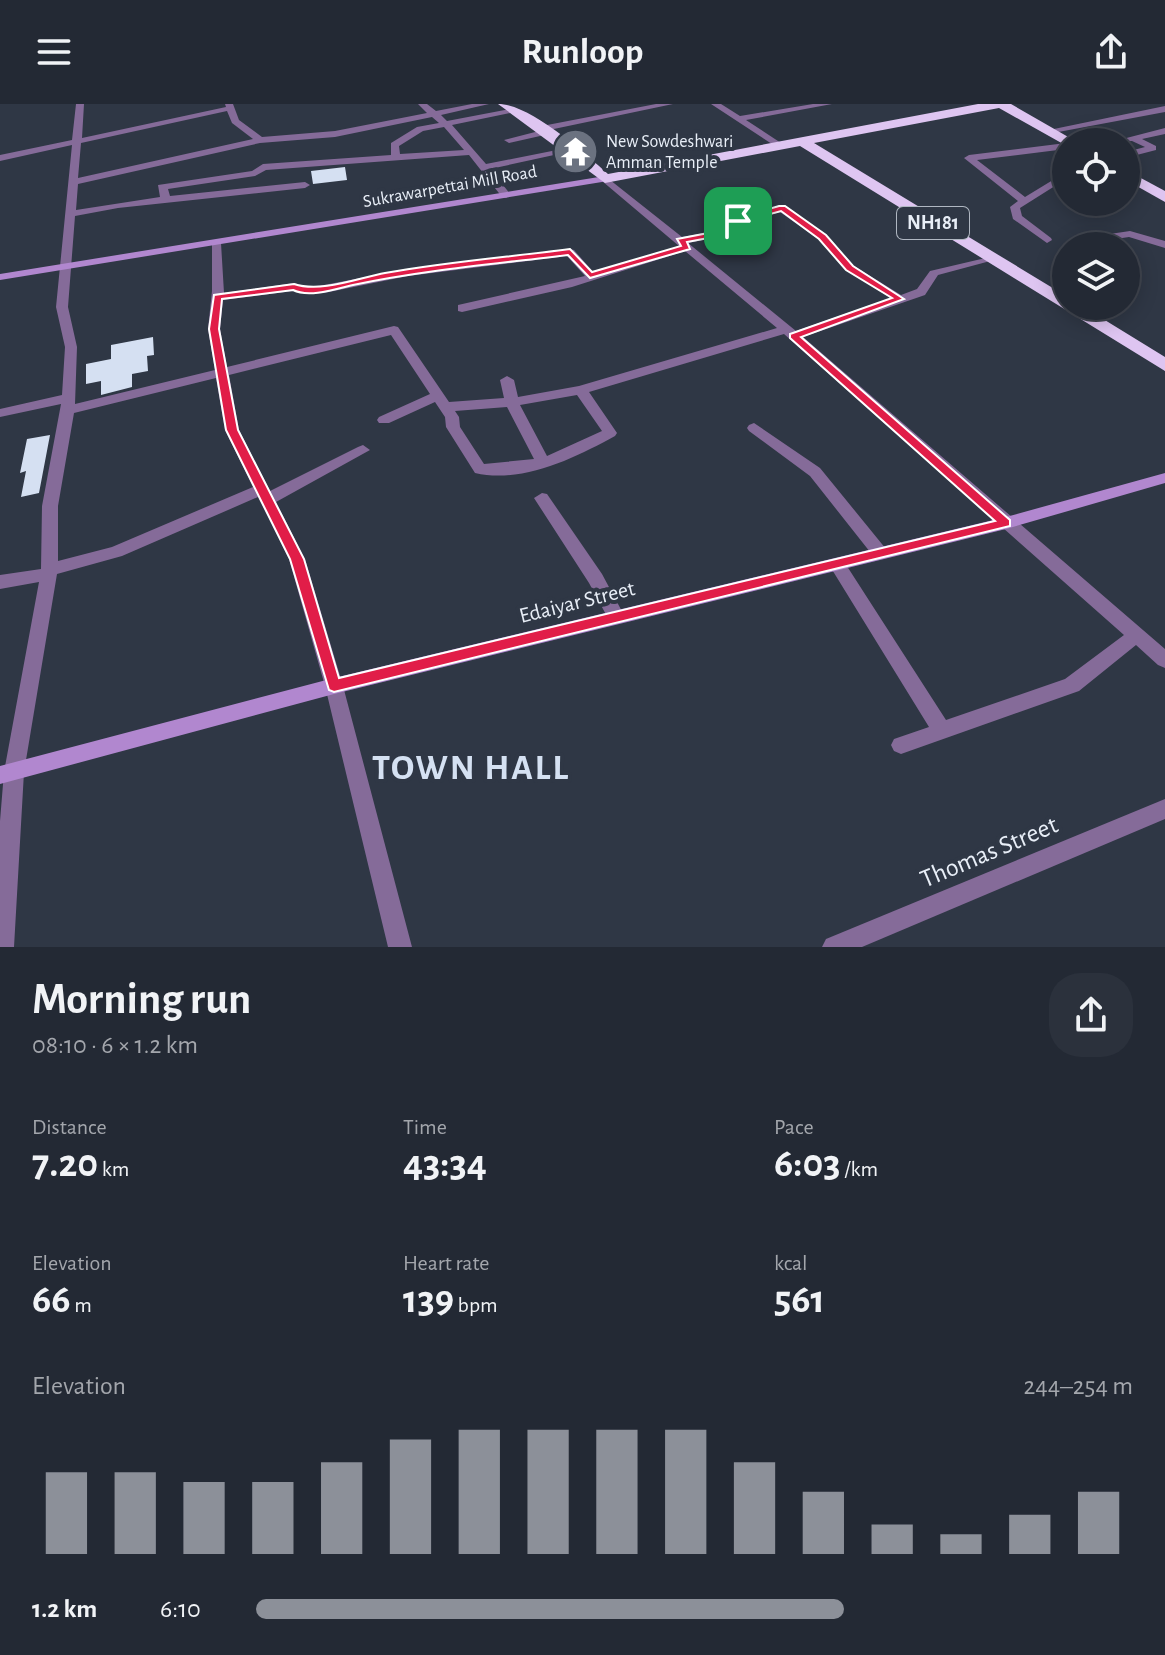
<!DOCTYPE html>
<meta charset="utf-8">
<style>
:root{--surface:#232934;--page:#2b313c;--text:#f1f3f6;--muted:#a3a6ac;--line:#40454f;--accent:#8c9099}
body{margin:0;font-family:"Alegreya Sans",sans-serif;background:var(--page);color:var(--text);height:100vh;display:flex;flex-direction:column;font-size:30px;white-space:nowrap}
*{box-sizing:border-box;margin:0}
p{font-size:26px;color:var(--muted)}
.icon{flex:none;width:44px;height:44px;fill:none;stroke:currentColor;stroke-width:2;stroke-linecap:round;stroke-linejoin:round}
.map{position:relative;height:843px;overflow:hidden}
.details{display:flex;flex-direction:column;background:var(--surface);flex:1}
.details>*{flex:none}
.fabs{position:absolute;left:1052px;top:24px;display:grid;gap:16px}
.fabs a{display:grid;place-items:center;width:88px;height:88px;border-radius:50%;background:var(--surface);box-shadow:0 4px 20px #0003,0 0 0 2px var(--line);font-size:40px}
.pin{position:absolute;display:grid;place-items:center;width:68px;height:68px;color:#fff;margin:-34px;border-radius:16px;box-shadow:0 4px 12px #0006}
.round{display:grid;place-items:center;flex:none;width:84px;height:84px;border-radius:32px;background:var(--page)}
.overview{display:flex;align-items:center;justify-content:space-between;height:136px;padding:0 32px}
h1{font-size:44px;font-weight:700;line-height:60px}
.metrics{display:grid;grid-template-columns:repeat(3,1fr);gap:12px;height:136px;padding:8px 32px}
.metrics div{display:grid;align-content:center}
.metrics b{font-size:40px;font-weight:700}
.metrics small{font-size:22px;font-weight:400}
.metrics p{font-size:22px}
.chart{height:224px;padding:16px 32px}
.chart p{display:flex;justify-content:space-between}
.chart svg{width:100%;height:144px;margin-top:8px;stroke:var(--accent);stroke-width:6}
ul{padding:0 32px;list-style:none;font-size:26px}
li{display:grid;grid-template-columns:128px 96px 1fr;align-items:center;height:60px}
li i{height:20px;border-radius:10px;background:var(--accent)}
header{display:flex;justify-content:space-between;align-items:center;height:104px;padding:0 32px;background:var(--surface);font-size:36px;font-weight:700}
.map>svg:first-child{display:block}
.building{fill:#d5e0f2}
.lines{fill:none;stroke-linecap:round;stroke-linejoin:round}
.street{fill:#856b99;fill-rule:evenodd}
.secondary{fill:#b187cf;fill-rule:evenodd}
.highway{fill:#dec5f1;fill-rule:evenodd}
.route{fill:#e11d48;stroke:#fff;stroke-width:2;fill-rule:evenodd}
.labels{text-anchor:middle;dominant-baseline:central;stroke-width:8;stroke-linejoin:round;paint-order:stroke}
.far-poi-label{font-size:18px;fill:#e8eef7;stroke:#2f3745;text-anchor:start}
.far-street-label{font-size:18px;fill:#e8eef7;stroke:#2f3745}
.shield{fill:#2f3745;stroke:#b0b7c2;stroke-width:2}
.shield-label{font-size:20px;font-weight:bold;fill:#e8eef7}
.street-label{font-size:22px;fill:#e8eef7;stroke:#2f3745}
.near-street-label{font-size:26px;fill:#e8eef7;stroke:#2f3745}
.near-district-label{font-size:36px;font-weight:bold;letter-spacing:2px;fill:#d5e1f2;stroke:#2f3745}
</style>
<header><svg class="icon" aria-label="menu" viewBox="0 0 24 24"><path d="M4 6h16M4 12h16M4 18h16"/></svg>Runloop<svg class="icon" aria-label="share" viewBox="0 0 24 24"><path d="M12 15V3M7 8l5-5 5 5M5 13v7h14v-7"/></svg></header>
<div class="map">
<svg width="1165" height="843" viewBox="0 0 1165 843">
<rect width="100%" height="100%" fill="#2f3745"/>
<!-- building -->
<g class="building">
<polygon points="345,63 347,76 313,80 311,67"/>
<polygon points="153,233 154,251 147,252 148,267 132,270 132,283 101,291 101,277 86,280 86,260 111,255 111,241"/>
<polygon points="50,331 39,389 21,393 26,367 20,369 27,335"/>
</g>
<g class="lines">
<!-- street -->
<g class="street">
<path d="M76,0H84L82,34L226,3L225,0H233L239,16L262,33L335,27L427,9L418,0H427L436,7L472,0H489L441,11L447,17L515,4V8L452,21L486,60L572,43L577,46L490,65L511,91L506,94L502,93L469,51L266,66L255,72L168,85L170,92L305,78L310,81L305,84L118,104L75,112L68,203L77,243L75,300L215,266L208,225L212,187V137L221,139L224,189L294,179L308,183L324,181L408,165L570,145L574,146L594,169L679,142L602,77L600,75L605,72L682,133L728,125L734,115L786,102L826,131L854,162L901,191L917,185L930,167L994,152V156L938,171L925,191L803,233L1165,545V564L1158,561L1136,541L1079,587L901,650L894,647L891,641L894,635L929,623L831,464L829,460L831,456H843L946,616L1065,575L1124,531L784,230L589,288L617,329L615,332C575,354 522,380 475,369L446,323L445,313L435,298L389,319H379L377,316L379,313L430,290L391,231L229,271L239,326L270,387L358,343L363,341L370,346L276,398L305,455L343,582L412,843H388L325,582L289,455L258,393L122,452L57,470L24,668L14,843H0V717L4,668L39,478L0,485V471L41,465L42,402L61,300L0,313V305L62,291L65,243L56,203L72,41L0,57V51L72,36ZM227,7L232,19L253,35L78,74L81,39ZM432,13L439,19L417,23L391,39V51L263,60L252,67L158,81L160,93L76,106L78,80L260,39L335,33ZM444,23L464,46L400,50L399,42L423,27ZM780,108L818,135L846,166L891,194L796,227L688,139L736,129L742,119ZM685,147L777,224L579,282L518,293L514,276L507,272L500,276L504,294L449,298L398,223L394,222L227,263L220,225L223,196L293,187L308,190L324,189L408,172L567,152L585,172L458,201V207L462,208L572,183ZM216,274L225,326L253,383L112,443L58,457V402L74,309ZM577,291L602,327L547,352L520,301ZM507,303L534,355L484,360L460,323L459,313L455,307Z"/>
<polygon points="656,0 673,0 549,26 549,30 509,39 504,36 539,27 539,23 542,22"/>
<polygon points="711,0 721,0 740,12 813,0 832,0 746,16 781,39 783,41 778,44"/>
<polygon points="1165,2 1165,8 1053,29 1049,26"/>
<polygon points="1165,24 1165,30 1142,35 1156,42 1156,46 1129,53 1126,54 1126,48 1145,43 1132,37 1111,38"/>
<polygon points="1066,39 1066,45 977,56 1025,93 1066,68 1066,75 1020,104 1022,112 1051,134 1052,136 1047,139 1013,115 1010,103 1018,97 964,54 969,51"/>
<polygon points="1130,127 1165,137 1165,144 1129,133 1096,138 1091,135 1096,132"/>
<polygon points="754,319 820,364 886,445 888,449 886,453 874,453 810,372 749,327 747,324 749,321"/>
<polygon points="542,389 547,390 602,470 625,513 622,518 616,520 610,518 589,479 534,394"/>
<polygon points="1165,695 1165,715 862,843 822,843 826,835"/>
</g>
<!-- secondary -->
<g class="secondary">
<polygon points="605,72 610,75 608,77 0,176 0,170"/>
<polygon points="1165,369 1165,379 1006,425 334,590 0,680 0,662 334,574 1006,413"/>
</g>
<!-- highway -->
<g class="highway">
<path d="M498,0C530,0 583,48 608,70L978,0H1011L1077,38L1065,41L999,4L814,39L1066,192V202H1082L1165,253V267L800,42L605,79Z"/>
<polygon points="1126,66 1165,87 1165,98 1126,76"/>
</g>
</g>
<!-- route -->
<path class="route" d="M779,102H785L826,131L853,162L904,195L801,233L1010,416V422L334,588L329,586L290,455L226,326L209,225L214,191L294,180C321,189 358,174 385,169C446,158 509,153 570,145L592,168L681,142L677,135L729,125L735,115ZM781,107L819,135L846,166L892,194L790,230V234L995,417L339,574L304,455L238,326L219,225L222,195L293,186C309,194 336,185 353,181C424,166 496,160 568,151L590,174L690,145L687,138L735,129L741,118Z"/>
<!-- icons -->
<defs>
<symbol id="temple-disc" viewBox="-11 -11 22 22"><circle r="9.5" fill="#6b7280" stroke="#2f3745"/><path d="M0-6L5-2H3V0L6.5 2.5H4V6H1.5V3h-3V6H-4V2.5H-6.5L-3 0V-2H-5Z" fill="#fff"/></symbol>
</defs>
<g fill-rule="evenodd">
<use href="#temple-disc" x="550" y="22" width="51" height="51"/>
</g>
<g class="labels">
<!-- far-poi labels -->
<g class="far-poi-label">
<text x="606" y="38">New Sowdeshwari<tspan x="606" dy="21">Amman Temple</tspan></text>
</g>
<!-- far-street labels -->
<g class="far-street-label">
<text transform="translate(450 83) rotate(-10)">Sukrawarpettai Mill Road</text>
</g>
<!-- shield labels -->
<rect class="shield" x="897" y="103" width="72" height="32" rx="6"/>
<g class="shield-label">
<text x="933" y="119">NH181</text>
</g>
<!-- street labels -->
<g class="street-label">
<text transform="translate(577 498) rotate(-14)">Edaiyar Street</text>
</g>
<!-- near-street labels -->
<g class="near-street-label">
<text transform="translate(989 748) rotate(-23)">Thomas Street</text>
</g>
<!-- near-district labels -->
<g class="near-district-label">
<text x="471" y="664">TOWN HALL</text>
</g>
</g>
</svg>
<div class="fabs">
<a><svg class="icon" aria-label="locate" viewBox="0 0 24 24"><circle cx="12" cy="12" r="6"/><path d="M12 2v4M12 18v4M2 12h4M18 12h4"/></svg></a>
<a><svg class="icon" aria-label="layers" viewBox="0 0 24 24"><path d="M12 4l9 5-9 5-9-5zM3 14l9 5 9-5"/></svg></a>
</div>
<div class="pin" style="left:738px;top:117px;background:#1e9e55"><svg class="icon" aria-label="arrive" viewBox="0 0 24 24"><path d="M6 21V4h12l-3 4 3 4H6"/></svg></div>
</div>
<section class="details">
<div class="overview"><div><h1>Morning run</h1><p>08:10 · 6 × 1.2 km</p></div><a class="round"><svg class="icon" aria-label="share" viewBox="0 0 24 24"><path d="M12 15V3M7 8l5-5 5 5M5 13v7h14v-7"/></svg></a></div>
<div class="metrics">
<div><p>Distance</p><b>7.20<small> km</small></b></div>
<div><p>Time</p><b>43:34</b></div>
<div><p>Pace</p><b>6:03<small> /km</small></b></div>
</div>
<div class="metrics">
<div><p>Elevation</p><b>66<small> m</small></b></div>
<div><p>Heart rate</p><b>139<small> bpm</small></b></div>
<div><p>kcal</p><b>561</b></div>
</div>
<div class="chart"><p><span>Elevation</span>244–254 m</p>
<svg viewBox="0 0 160 44" preserveAspectRatio="none"><path d="M5 44V19M15 44V19M25 44V22M35 44V22M45 44V16M55 44V9M65 44V6M75 44V6M85 44V6M95 44V6M105 44V16M115 44V25M125 44V35M135 44V38M145 44V32M155 44V25"/></svg>
</div>
<ul>
<li><b>1.2 km</b>6:10<i style="width:67%"></i></li>
</ul>
</section>
